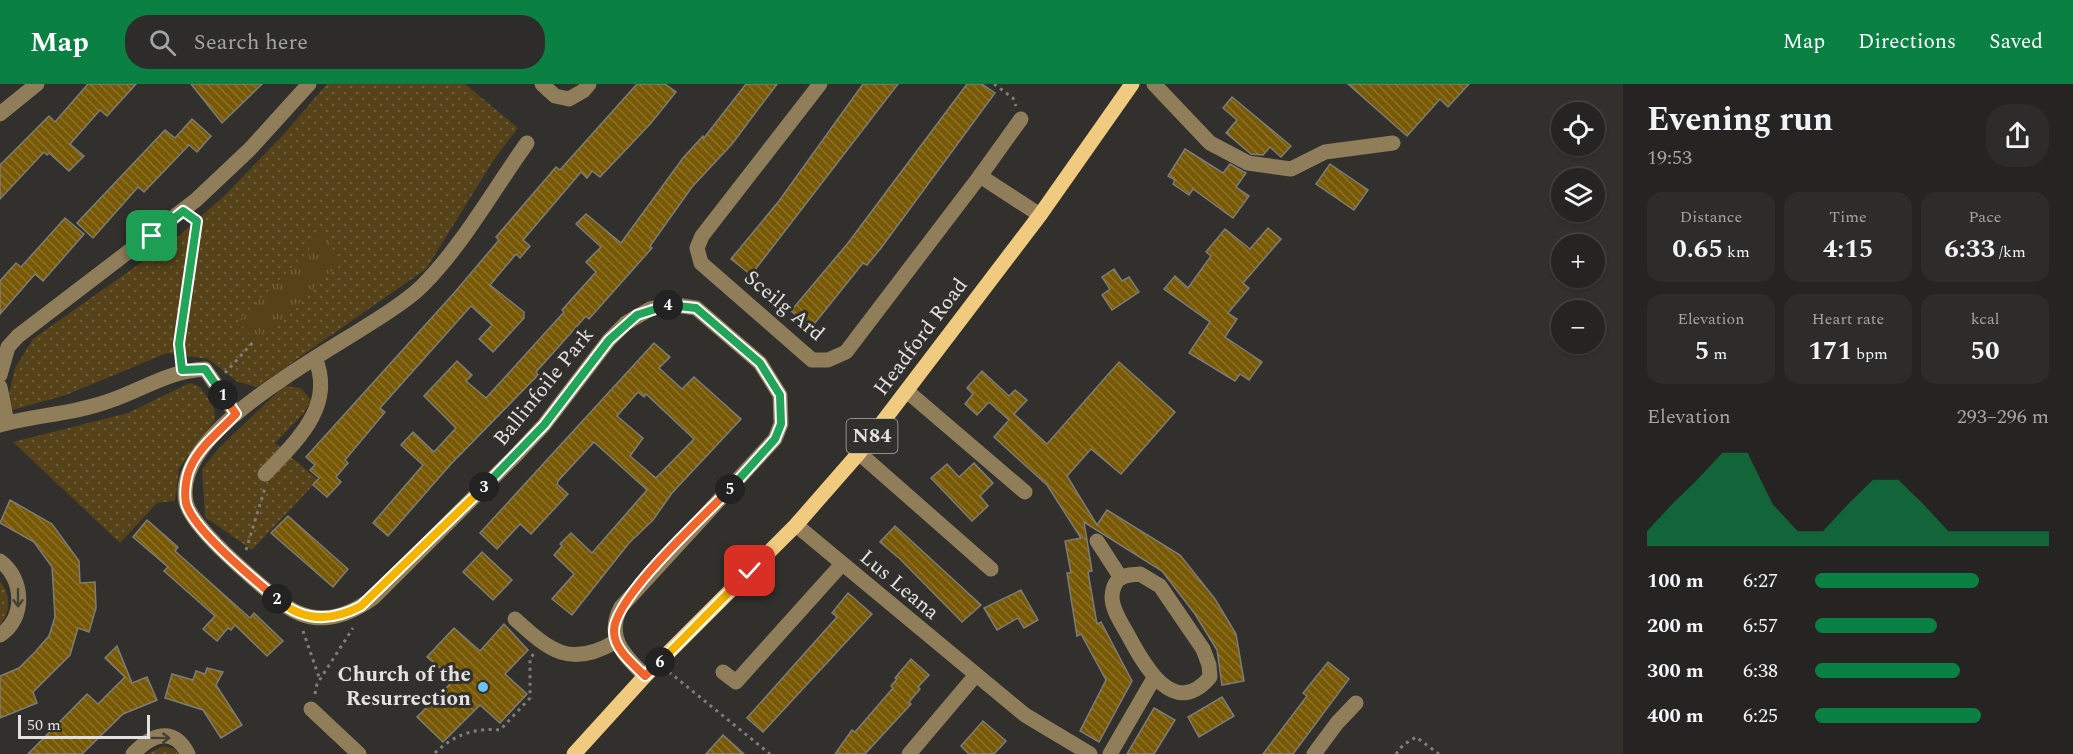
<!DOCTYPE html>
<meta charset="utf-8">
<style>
:root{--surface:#252422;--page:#2d2c2a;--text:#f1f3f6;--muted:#a3a4a5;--line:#424140;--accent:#0b8043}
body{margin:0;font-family:Spectral,serif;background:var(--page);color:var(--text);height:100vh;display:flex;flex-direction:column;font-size:22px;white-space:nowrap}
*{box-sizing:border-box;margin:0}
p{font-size:20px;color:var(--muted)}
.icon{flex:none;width:33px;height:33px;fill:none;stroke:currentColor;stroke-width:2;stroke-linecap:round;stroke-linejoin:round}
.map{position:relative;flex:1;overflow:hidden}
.panel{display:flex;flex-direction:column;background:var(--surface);width:450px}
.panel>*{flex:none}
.tools{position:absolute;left:1551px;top:18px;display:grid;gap:12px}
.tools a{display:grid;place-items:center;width:54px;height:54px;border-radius:50%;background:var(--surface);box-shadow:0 2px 4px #0004,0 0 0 2px var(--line);font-size:30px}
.scale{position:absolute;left:18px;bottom:15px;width:132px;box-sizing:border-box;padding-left:6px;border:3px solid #e3e2e0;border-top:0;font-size:16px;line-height:21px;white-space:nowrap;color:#e3e2e0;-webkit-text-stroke:4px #31302d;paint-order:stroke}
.pin{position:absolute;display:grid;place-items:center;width:51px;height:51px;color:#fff;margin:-26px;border-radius:12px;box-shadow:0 3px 9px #0006}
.km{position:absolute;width:30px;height:30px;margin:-15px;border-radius:50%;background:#222;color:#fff;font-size:16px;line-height:30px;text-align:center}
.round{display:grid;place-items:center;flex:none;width:63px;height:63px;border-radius:24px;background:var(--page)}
.head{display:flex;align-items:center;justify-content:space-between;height:102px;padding:0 24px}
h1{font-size:33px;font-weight:700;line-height:45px}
.metrics{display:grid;grid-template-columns:repeat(3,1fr);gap:9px;height:102px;padding:6px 24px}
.metrics div{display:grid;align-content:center;border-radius:15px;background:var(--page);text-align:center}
.metrics b{font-size:26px;font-weight:700}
.metrics small{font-size:16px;font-weight:400}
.metrics p{font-size:16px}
.chart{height:168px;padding:12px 24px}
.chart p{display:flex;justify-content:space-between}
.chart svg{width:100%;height:108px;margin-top:6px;fill:var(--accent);opacity:.7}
ul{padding:0 24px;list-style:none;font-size:20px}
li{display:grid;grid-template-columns:96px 72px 1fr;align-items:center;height:45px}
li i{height:15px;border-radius:8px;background:var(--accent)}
header{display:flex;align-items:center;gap:36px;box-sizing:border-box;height:84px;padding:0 30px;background:var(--accent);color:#fff}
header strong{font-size:28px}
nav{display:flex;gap:33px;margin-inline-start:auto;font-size:21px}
.search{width:420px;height:54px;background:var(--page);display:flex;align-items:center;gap:15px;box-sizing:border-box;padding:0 21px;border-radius:24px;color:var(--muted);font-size:22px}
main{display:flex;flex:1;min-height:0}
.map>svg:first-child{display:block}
.grass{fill:url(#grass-dots)}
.park{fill:url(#park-tufts)}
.building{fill:url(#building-back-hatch);stroke:#7e7c79;stroke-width:1.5;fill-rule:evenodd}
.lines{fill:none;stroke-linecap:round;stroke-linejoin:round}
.path{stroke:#7e7d7a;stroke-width:3;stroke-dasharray:3 4.5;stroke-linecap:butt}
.minor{stroke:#907e5a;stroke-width:15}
.major{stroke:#f0cb7f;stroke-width:15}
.oneway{stroke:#444036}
.split-1-casing{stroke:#fff;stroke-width:12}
.split-2-casing{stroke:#fff;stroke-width:12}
.split-3-casing{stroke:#fff;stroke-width:12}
.split-4-casing{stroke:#fff;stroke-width:12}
.split-5-casing{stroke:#fff;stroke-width:12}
.split-6-casing{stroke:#fff;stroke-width:12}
.split-7-casing{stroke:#fff;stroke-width:12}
.split-1{stroke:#22a559;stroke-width:8}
.split-2{stroke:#f0652b;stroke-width:8}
.split-3{stroke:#f5b400;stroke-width:8}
.split-4{stroke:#22a559;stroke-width:8}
.split-5{stroke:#22a559;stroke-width:8}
.split-6{stroke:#f0652b;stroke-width:8}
.split-7{stroke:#f5b400;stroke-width:8}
.poi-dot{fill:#6cc3f2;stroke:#31302d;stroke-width:2}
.labels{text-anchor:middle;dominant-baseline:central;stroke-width:6;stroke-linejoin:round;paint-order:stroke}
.shield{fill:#31302d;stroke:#aeadaa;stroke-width:1.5}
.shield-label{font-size:20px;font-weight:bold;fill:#e3e2e0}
.street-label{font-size:21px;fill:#e3e2e0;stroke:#31302d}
.poi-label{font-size:21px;font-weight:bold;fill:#e3e2e0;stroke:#31302d;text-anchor:end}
</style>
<header>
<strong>Map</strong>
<div class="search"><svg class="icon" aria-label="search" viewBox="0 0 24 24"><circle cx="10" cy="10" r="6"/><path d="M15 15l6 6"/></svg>Search here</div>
<nav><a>Map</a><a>Directions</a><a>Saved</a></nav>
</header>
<main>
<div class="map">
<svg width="1623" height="670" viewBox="0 0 1623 670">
<defs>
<pattern id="grass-dots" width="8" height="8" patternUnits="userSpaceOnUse" patternTransform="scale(1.5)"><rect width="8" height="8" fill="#554219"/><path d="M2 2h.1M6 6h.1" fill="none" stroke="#6d5d3a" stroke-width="1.8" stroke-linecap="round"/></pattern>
<pattern id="park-tufts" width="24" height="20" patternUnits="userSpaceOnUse" patternTransform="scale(1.5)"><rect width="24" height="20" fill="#554219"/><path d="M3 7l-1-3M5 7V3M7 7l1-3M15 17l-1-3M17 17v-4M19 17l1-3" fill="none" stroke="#6d5d3a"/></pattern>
<pattern id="building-back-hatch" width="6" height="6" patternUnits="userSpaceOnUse" patternTransform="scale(1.5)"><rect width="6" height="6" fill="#785906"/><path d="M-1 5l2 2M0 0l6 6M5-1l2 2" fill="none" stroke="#8b712a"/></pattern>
</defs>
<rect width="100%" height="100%" fill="#31302d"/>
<!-- grass -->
<g class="grass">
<polygon points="327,0 465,0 518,44 495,74 426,185 257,303 238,298 208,275 167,269 66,311 5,328 15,284 33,255 180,151 226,110 283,51"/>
<polygon points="190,299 200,303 214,323 215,336 179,384 175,417 157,419 120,459 13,358 128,329"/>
<polygon points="284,302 301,304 311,316 304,329 275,359 318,396 252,466 205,433 202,385 219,364"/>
<path d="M0,497C11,511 11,528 0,541Z"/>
<polygon points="163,662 175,665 178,670 147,670"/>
</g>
<!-- park -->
<polygon class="park" points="320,148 331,159 338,184 330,188 258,260 238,237 309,166 311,158"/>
<!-- building -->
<g class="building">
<polygon points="88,0 136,0 107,32 100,26 70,60 84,72 69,87 49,69 47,71 44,68 0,115 0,81 49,32 55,38"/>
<polygon points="191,0 262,0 222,39"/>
<polygon points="637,0 665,0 676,8 651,39 600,93 592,87 587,94 581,88 523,156 530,162 520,174 516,170 490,201 524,228 524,234 493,268 479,255 492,241 471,222 380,324 385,328 345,376 348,379 336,393 341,398 327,413 313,401 319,394 310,386 315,381 306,373 455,208 499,156 496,153 556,83 560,86"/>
<polygon points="746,0 777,0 732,60 692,103 650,162 652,164 589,235 586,232 536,288 538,291 450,381 388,452 373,439 423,381 401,361 413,348 434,368 456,344 424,312 457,277 472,291 466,297 486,314 564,228 562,226 596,188 586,178 601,163 576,140 586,130 621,159 683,74 703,52 704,54"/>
<polygon points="863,0 898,0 751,191 731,175 779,117"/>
<polygon points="967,0 982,0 995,9 881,164 867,181 863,179 811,244 791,227 848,159"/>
<polygon points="1348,0 1469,0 1448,23 1440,15 1407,52"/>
<polygon points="1232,13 1291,62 1281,73 1270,63 1263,71 1251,70 1226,49 1237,36 1223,24"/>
<polygon points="192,35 211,52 197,68 189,61 144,108 138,103 93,154 77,139 165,46 175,54"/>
<polygon points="1185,65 1223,89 1230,80 1246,89 1236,103 1249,112 1233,134 1193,105 1189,111 1173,100 1175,96 1168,92"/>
<polygon points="1330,80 1368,106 1354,126 1316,100"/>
<polygon points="65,134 84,150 43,197 35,190 0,230 0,197 16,179 21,183"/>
<polygon points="1268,144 1281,155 1243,199 1249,204 1228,229 1237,235 1225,253 1262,278 1249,296 1240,290 1235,297 1189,269 1210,238 1164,205 1175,192 1188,204 1211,172 1206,168 1225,145 1250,165"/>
<polygon points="1114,185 1122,197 1129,193 1139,208 1112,226 1102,211 1110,205 1102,193"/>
<path d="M654,259L670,273L659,284L682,305L694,293L741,335L672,409L653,436L629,459L572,531L552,515L574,490L554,471L562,462L560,460L571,449L592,469L647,406L594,358L558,397L557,400L568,410L531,450L520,440L497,465L480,449ZM638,308L644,313L646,310L694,355L656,394L630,372L643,354L617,332Z"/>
<polygon points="1119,278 1175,328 1121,390 1091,365 1067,392 1097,441 1107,426 1180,471 1215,515 1236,550 1244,597 1222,601 1217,566 1195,530 1162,487 1084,438 1092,487 1088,488 1097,540 1101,538 1132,597 1099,658 1080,647 1106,596 1081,550 1077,552 1067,489 1071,489 1065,457 1081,454 1047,401 994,353 1009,336 989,318 977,331 965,320 973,310 967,304 982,287 1009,312 1015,306 1027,316 1014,330 1047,360"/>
<polygon points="974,379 993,399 980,412 988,422 972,437 931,394 947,380 959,393"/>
<polygon points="10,416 52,440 79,477 80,499 95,498 96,524 89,548 78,544 70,571 33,608 37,619 0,634 0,592 19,584 35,568 49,552 55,533 52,483 34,458 0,439"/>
<polygon points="288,432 348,485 333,503 271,449"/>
<polygon points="147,436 178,463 175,467 250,534 254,529 283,557 267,572 235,541 231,546 228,544 217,557 203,545 215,532 164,487 168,483 133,453"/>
<polygon points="895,442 981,521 962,538 900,475 880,458"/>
<polygon points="482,468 512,496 493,516 463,488"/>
<polygon points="1021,506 1038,536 1024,544 1018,534 997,546 984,524"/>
<polygon points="848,509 872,530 763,648 747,634 837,533 832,529"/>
<polygon points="504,540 528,566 505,590 527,610 500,639 480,621 443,658 417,633 454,596 427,573 454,544 480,567"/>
<polygon points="117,562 132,599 147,593 157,616 123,630 82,670 28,670 87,610 98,620 125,593 105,574"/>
<polygon points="911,575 929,591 918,603 920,605 909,618 911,620 865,670 835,670 852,646 855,648 893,604 891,602 897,595 895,594"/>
<polygon points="1328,578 1349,595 1293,670 1263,670 1307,612 1303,609"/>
<polygon points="207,584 223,588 216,601 242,641 221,654 203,626 165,614 172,590 193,596 196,587 205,590"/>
<polygon points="1222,613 1234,632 1199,653 1188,633"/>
<polygon points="1154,624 1175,636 1154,670 1127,670"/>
<polygon points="983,637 1006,657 994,670 969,670 961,662"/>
<polygon points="723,651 744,670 706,670"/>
</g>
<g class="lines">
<!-- path -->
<g class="path">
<polyline points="994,0 1013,14 1016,22"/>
<polyline points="181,273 179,259 197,137"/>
<polyline points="225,289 255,256"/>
<polyline points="246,466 265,404"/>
<polyline points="303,547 320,596"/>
<polyline points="669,588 770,670"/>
<polyline points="315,610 317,600 353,544"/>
<path d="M435,669C452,652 475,643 500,646L530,614V574L534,570"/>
<polyline points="1396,670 1403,661 1416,653 1439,670"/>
</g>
<!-- minor -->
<g class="minor">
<polyline points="542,0 555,12 569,15 583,7 589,0"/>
<polyline points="820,0 702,152 697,164 701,179 812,276 828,276 846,268 980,92 1040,131"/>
<polyline points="1154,0 1210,59 1248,79 1291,85 1325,68 1393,59"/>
<polyline points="0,30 37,0"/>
<path d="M527,59C493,106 463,161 422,202C373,251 169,335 186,418C192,445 256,497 278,516C310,543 341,537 373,514L516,371L544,341L609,256L626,239L650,225L669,220L696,224L760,279L780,311L781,340L775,355L621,523C605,553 624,571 645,592"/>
<polyline points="980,92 1021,35"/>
<polyline points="0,291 8,263 18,252 196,116 250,65 309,0"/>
<polyline points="0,303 7,339"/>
<polyline points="908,308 1025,408"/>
<path d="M0,341C36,331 74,330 109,317C144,305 168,287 205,285L236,330"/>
<polyline points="859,369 991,485"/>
<path d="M265,390C295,358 336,323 315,274"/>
<polyline points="796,441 1025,631 1090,670"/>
<polyline points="1097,457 1121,494"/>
<path d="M0,477C24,494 26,535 0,551"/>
<path d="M1140,490L1160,502L1203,565L1209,581L1210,593C1174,636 1144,581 1128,551C1122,540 1112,526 1112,513C1112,508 1114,500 1118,496C1124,490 1132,491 1140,490Z"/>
<path d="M515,535C550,567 570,584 615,558"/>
<polyline points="723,588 736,598 842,480"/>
<polyline points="311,625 359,670"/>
<path d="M133,670C151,651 173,641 188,670"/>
<polyline points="909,670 975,592"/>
<polyline points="1110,670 1154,594"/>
<polyline points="1314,670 1337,639 1356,619"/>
</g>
<!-- major -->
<polyline class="major" points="574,670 645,592 796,441 859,369 1040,131 1132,0"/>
</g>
<!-- one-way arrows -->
<defs><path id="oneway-shaft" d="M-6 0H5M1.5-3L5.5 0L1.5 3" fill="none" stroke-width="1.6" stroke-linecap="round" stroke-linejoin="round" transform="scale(1.5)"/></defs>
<g class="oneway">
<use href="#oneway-shaft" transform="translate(18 514) rotate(90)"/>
<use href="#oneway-shaft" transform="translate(161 654) rotate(1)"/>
</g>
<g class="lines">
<defs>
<polyline id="split-1" points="152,152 183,127 197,137 179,260 182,286 205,285 223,311"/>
<path id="split-2" d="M223,311L236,330C221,346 200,362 191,382C186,392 184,408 186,419C193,446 255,496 277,515"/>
<path id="split-3" d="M277,515C303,538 331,538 361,522L484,403"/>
<polyline id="split-4" points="484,403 544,341 609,256 637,231 668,221"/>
<polyline id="split-5" points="668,221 696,224 760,279 780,311 781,340 775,355 730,405"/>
<path id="split-6" d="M660,578L645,592C633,580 614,565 614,548C612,515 705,431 730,405"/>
<polyline id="split-7" points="660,578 750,487"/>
</defs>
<!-- split-1 casing -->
<use href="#split-1" class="split-1-casing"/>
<!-- split-2 casing -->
<use href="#split-2" class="split-2-casing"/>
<!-- split-3 casing -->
<use href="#split-3" class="split-3-casing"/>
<!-- split-4 casing -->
<use href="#split-4" class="split-4-casing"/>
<!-- split-5 casing -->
<use href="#split-5" class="split-5-casing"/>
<!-- split-6 casing -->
<use href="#split-6" class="split-6-casing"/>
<!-- split-7 casing -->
<use href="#split-7" class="split-7-casing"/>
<!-- split-1 -->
<use href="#split-1" class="split-1"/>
<!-- split-2 -->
<use href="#split-2" class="split-2"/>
<!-- split-3 -->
<use href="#split-3" class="split-3"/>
<!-- split-4 -->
<use href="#split-4" class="split-4"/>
<!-- split-5 -->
<use href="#split-5" class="split-5"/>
<!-- split-6 -->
<use href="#split-6" class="split-6"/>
<!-- split-7 -->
<use href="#split-7" class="split-7"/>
</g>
<!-- markers -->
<circle class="poi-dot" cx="483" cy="603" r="6"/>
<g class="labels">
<!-- shield labels -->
<rect class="shield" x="846.5" y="335" width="51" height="34" rx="4.5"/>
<g class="shield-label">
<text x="872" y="352">N84</text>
</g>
<!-- street labels -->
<g class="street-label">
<text transform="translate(784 222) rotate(40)">Sceilg Ard</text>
<text transform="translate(921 253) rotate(-53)">Headford Road</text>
<text transform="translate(544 303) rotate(-51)">Ballinfoile Park</text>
<text transform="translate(899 501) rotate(40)">Lus Leana</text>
</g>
<!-- poi labels -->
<g class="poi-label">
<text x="471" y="591">Church of the<tspan x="471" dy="24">Resurrection</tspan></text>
</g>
</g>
</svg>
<div class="tools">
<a><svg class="icon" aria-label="locate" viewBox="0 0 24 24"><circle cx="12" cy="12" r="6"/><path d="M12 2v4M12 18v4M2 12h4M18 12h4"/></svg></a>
<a><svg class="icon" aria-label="layers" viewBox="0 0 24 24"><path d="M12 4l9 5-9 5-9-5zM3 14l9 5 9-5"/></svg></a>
<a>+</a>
<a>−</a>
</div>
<div class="scale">50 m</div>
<div class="pin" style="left:152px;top:152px;background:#1e9e55"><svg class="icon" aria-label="arrive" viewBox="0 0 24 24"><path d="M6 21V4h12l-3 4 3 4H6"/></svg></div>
<div class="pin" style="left:750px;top:487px;background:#d93025"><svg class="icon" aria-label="check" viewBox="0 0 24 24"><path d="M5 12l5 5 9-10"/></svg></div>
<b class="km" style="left:223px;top:311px">1</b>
<b class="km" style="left:277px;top:515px">2</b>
<b class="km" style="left:484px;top:403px">3</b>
<b class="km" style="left:668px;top:221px">4</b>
<b class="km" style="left:730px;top:405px">5</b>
<b class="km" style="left:660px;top:578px">6</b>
</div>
<section class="panel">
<div class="head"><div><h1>Evening run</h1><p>19:53</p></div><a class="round"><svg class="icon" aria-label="share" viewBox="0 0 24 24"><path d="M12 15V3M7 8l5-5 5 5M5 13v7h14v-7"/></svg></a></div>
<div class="metrics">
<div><p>Distance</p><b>0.65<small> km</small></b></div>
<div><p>Time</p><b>4:15</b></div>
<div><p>Pace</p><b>6:33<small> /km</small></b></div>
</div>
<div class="metrics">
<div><p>Elevation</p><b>5<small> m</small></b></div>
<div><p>Heart rate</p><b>171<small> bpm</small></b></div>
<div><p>kcal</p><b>50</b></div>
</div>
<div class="chart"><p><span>Elevation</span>293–296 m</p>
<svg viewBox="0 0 160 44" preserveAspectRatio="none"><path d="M0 44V38L10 27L20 17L30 6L40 6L50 27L60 38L70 38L80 27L90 17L100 17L110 27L120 38L130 38L140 38L150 38L160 38V44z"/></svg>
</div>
<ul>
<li><b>100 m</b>6:27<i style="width:70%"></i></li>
<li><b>200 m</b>6:57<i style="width:52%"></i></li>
<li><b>300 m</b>6:38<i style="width:62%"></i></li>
<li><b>400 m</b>6:25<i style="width:71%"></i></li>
</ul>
</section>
</main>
